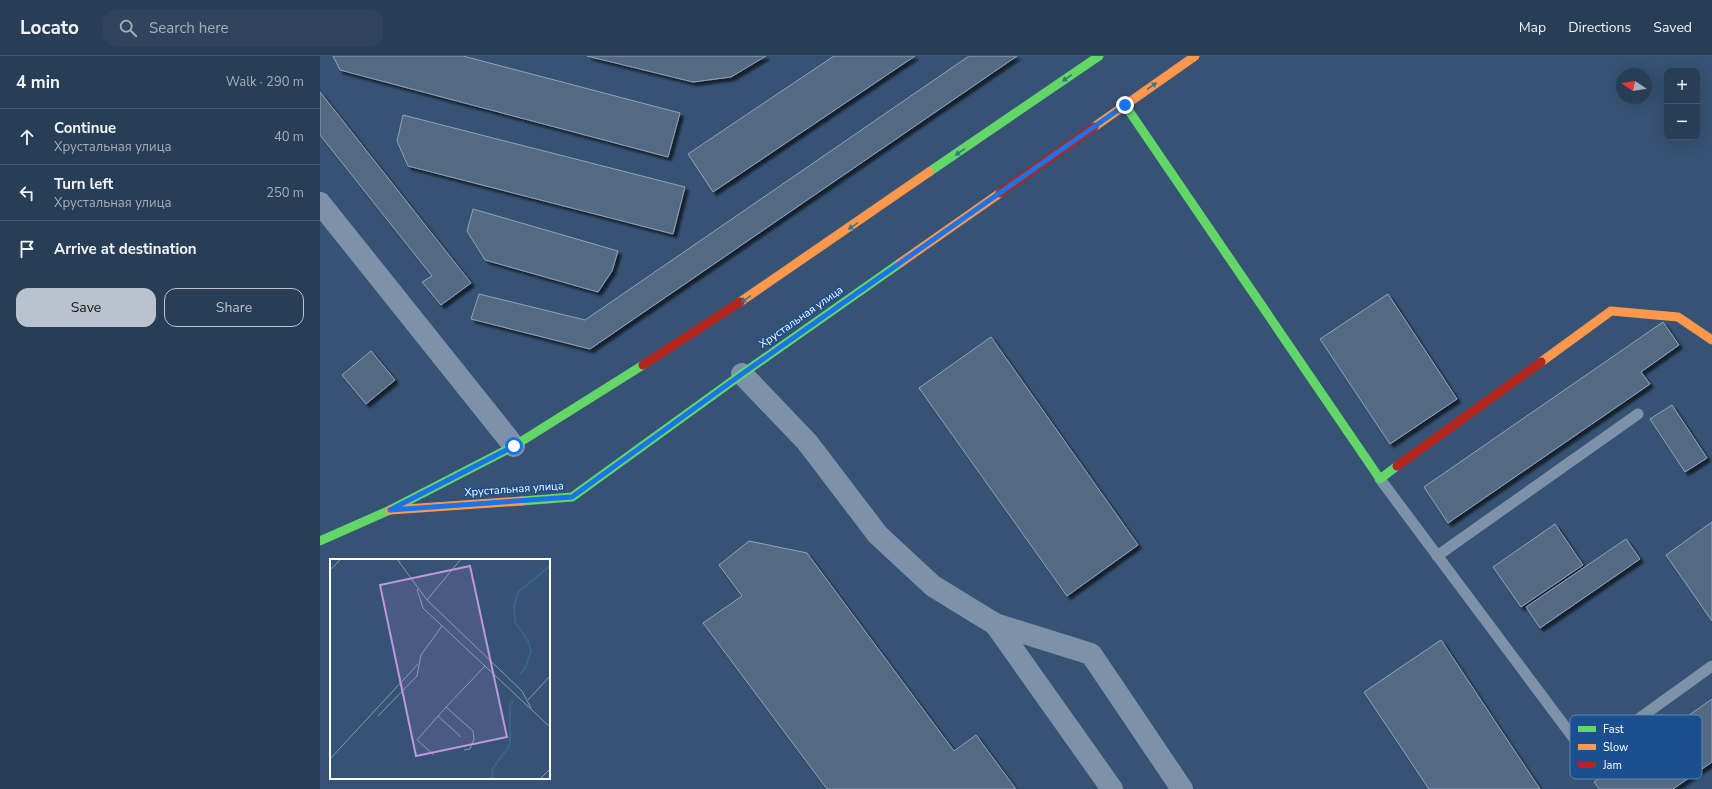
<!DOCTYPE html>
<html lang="en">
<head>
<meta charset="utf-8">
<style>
  :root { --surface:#283e57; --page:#30455d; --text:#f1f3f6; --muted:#a5aeba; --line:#44576d; --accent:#b9c2ce }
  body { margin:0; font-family:"Nunito Sans",sans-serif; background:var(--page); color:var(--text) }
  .controls { position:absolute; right:12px; top:12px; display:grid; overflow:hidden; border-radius:8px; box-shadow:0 4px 16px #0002 }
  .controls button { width:36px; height:36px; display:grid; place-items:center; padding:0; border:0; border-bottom:1px solid var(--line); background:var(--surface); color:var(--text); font:20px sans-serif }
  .compass { position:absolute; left:1296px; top:12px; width:36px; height:36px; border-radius:50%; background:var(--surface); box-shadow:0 4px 16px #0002; rotate:282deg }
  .stop { position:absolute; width:12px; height:12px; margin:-9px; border:3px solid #1a73e8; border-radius:50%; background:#fff }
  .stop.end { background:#1a73e8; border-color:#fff; box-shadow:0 1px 4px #0008 }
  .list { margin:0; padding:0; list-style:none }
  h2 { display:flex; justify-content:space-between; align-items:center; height:52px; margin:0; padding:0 16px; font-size:17px }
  h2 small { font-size:13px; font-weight:400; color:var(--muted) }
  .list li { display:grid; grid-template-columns:26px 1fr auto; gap:12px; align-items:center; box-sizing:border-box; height:56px; padding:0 16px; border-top:1px solid var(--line) }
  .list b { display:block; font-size:15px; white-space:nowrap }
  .list p { margin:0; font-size:13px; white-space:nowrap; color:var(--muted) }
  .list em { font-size:13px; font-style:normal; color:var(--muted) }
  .actions { display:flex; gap:8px; padding:12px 16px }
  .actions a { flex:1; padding:9px 0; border:1px solid var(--accent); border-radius:12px; text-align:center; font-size:14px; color:var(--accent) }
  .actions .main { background:var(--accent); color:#111 }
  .icon { flex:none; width:22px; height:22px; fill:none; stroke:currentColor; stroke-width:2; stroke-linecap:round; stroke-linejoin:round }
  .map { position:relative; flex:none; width:1392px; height:733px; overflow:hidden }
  header { display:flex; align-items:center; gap:24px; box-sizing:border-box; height:56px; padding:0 20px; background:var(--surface); border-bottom:1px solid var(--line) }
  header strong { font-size:19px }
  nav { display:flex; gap:22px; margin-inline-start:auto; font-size:14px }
  .search { width:280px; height:36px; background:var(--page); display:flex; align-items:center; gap:10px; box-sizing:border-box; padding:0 14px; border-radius:12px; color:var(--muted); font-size:15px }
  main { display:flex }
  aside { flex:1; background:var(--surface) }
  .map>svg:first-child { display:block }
</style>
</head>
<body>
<header>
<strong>Locato</strong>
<div class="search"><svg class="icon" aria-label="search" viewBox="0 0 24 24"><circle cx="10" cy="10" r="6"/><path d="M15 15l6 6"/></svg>Search here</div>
<nav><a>Map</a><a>Directions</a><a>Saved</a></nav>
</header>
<main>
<aside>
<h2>4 min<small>Walk · 290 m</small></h2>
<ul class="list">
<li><svg class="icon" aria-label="ahead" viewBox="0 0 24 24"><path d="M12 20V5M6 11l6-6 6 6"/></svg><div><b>Continue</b><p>Хрустальная улица</p></div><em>40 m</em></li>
<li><svg class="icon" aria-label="left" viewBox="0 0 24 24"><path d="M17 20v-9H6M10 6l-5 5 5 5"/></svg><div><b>Turn left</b><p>Хрустальная улица</p></div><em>250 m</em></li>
<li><svg class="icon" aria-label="arrive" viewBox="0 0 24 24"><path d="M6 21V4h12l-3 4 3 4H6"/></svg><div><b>Arrive at destination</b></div></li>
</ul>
<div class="actions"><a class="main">Save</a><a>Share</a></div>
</aside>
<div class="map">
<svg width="1392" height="733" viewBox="0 0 1392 733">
  <defs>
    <filter id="shadow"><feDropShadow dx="3.5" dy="3.5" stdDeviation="1" flood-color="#0009"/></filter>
  </defs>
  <rect width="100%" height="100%" fill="#365274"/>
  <g fill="#526984" stroke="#92a2b6" filter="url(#shadow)">
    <path d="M 13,0 L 143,0 L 360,57 L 348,101 L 20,14 Z"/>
    <path d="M 267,0 L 446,0 L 411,21 L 373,26 Z"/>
    <path d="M 514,0 L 595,0 L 393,136 L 368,98 Z"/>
    <path d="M 649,0 L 697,0 L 270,293 L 151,263 L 159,238 L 265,264 Z"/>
    <path d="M 0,36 L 151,227 L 121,249 L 102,226 L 112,220 L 0,79 Z"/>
    <path d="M 83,59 L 365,131 L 353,178 L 88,110 L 77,85 Z"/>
    <path d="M 153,153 L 298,195 L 292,215 L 278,236 L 165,204 L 147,175 Z"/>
    <path d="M 1068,238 L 1137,343 L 1070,388 L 1000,283 Z"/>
    <path d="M 1343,266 L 1359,289 L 1321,316 L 1330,328 L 1128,467 L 1104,431 Z"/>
    <path d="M 671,281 L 818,489 L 747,540 L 599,332 Z"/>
    <path d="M 51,295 L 75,324 L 46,348 L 22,319 Z"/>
    <path d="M 1352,349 L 1387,402 L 1365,416 L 1330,363 Z"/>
    <path d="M 1392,466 L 1392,565 L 1346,499 Z"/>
    <path d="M 1235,468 L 1263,509 L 1201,551 L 1173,511 Z"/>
    <path d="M 1306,483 L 1320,503 L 1220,572 L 1206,551 Z"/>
    <path d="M 429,485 L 487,497 L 634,695 L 656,679 L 696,733 L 507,733 L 383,567 L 422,540 L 399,509 Z"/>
    <path d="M 1121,584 L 1220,733 L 1109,733 L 1044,636 Z"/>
    <path d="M 1392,643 L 1392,706 L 1353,733 L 1279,733 L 1274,726 Z"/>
  </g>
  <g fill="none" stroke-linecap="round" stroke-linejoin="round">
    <g stroke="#7d92a8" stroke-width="11">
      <path d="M 1060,423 L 1267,700 L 1392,610"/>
      <path d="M 1117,500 L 1318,358"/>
    </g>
    <g stroke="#7d92a8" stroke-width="22">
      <path d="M 0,147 L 194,390"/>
      <path d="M 422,318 L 487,386 L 558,479 L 613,530 L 675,568 L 771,598 L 862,733"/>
      <path d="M 675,568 L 792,733"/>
    </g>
    <g stroke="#63d668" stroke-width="9">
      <path d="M 805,49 L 1060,423 L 1077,410"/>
      <path d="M 609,116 L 779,0"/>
      <path d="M 202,445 L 252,441 L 422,318 L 580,207"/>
      <path d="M 0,485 L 70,454 L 194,390 L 323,309"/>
    </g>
    <g stroke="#ff974d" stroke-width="9">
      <path d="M 774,71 L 875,0"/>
      <path d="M 580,207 L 680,137"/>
      <path d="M 420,246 L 609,116"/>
      <path d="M 1221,306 L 1291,255 L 1358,261 L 1392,284"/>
      <path d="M 70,454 L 202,445"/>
    </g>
    <g stroke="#b3261e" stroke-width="9">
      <path d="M 680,137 L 774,71"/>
      <path d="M 323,309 L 420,246"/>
      <path d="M 1077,410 L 1221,306"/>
    </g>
  </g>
  <defs><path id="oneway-solid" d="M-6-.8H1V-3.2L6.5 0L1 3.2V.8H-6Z"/></defs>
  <g fill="#317883">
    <use href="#oneway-solid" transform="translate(747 22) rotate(145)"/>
    <use href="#oneway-solid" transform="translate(832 30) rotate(-35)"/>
    <use href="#oneway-solid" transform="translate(640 96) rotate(146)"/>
    <use href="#oneway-solid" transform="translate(533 170) rotate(146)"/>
    <use href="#oneway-solid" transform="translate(426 243) rotate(146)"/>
  </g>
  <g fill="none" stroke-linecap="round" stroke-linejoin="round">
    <path stroke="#1a73e8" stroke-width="5" d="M 194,390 L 70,454 L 252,441 L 422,318 L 805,49"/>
  </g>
  <g text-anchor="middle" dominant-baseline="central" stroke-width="3" stroke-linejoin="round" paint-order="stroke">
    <g font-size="11" fill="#fff" stroke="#1b4f8f">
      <text transform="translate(481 261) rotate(-35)">Хрустальная улица</text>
      <text transform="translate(194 433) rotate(-4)">Хрустальная улица</text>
    </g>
  </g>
  <g transform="translate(10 503)">
    <rect width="220" height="220" fill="#365274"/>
    <path fill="none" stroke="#3b618d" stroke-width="2" d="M 190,115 L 195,109 L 201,92 L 198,82 L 185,63 L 184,48 L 188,33 L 220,7M 162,220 L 163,209 L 180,186 L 180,147 L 184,141"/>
    <path fill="none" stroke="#8697ac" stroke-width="1" d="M 67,0 L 97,41 L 192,132 L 201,149M 1,10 L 11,0M 87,30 L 93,49 L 220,168M 97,41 L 131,0M 198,141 L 220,117M 48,157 L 87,117 L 91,96 L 112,67M 108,157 L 131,178M 134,191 L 140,190 L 144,180 L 143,172 L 116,148 L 155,107M 104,196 L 87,181 L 116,148M 0,200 L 88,105M 210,220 L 220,210"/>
    <path fill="#bd96df" fill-opacity="0.15" stroke="#bd96df" stroke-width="2" d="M 140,7 L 177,178 L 86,197 L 50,26 Z"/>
    <rect width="220" height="220" fill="none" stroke="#fff" stroke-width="2"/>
  </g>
  <rect x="1250" y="659" width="132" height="64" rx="6" fill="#1b4f8f" stroke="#5f84b1" stroke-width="1"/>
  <rect x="1258" y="670" width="18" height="6" fill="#63d668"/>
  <rect x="1258" y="688" width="18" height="6" fill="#ff974d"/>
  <rect x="1258" y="706" width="18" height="6" fill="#b3261e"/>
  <g font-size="11" fill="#fff">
    <text x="1283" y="677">Fast</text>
    <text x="1283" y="695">Slow</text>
    <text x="1283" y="713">Jam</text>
  </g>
</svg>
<div class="controls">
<button>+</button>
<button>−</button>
</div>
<svg class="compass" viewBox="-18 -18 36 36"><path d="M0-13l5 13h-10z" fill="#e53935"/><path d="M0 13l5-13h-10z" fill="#a5aeba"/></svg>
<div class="stop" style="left:194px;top:390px"></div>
<div class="stop end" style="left:805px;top:49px"></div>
</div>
</main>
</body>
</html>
